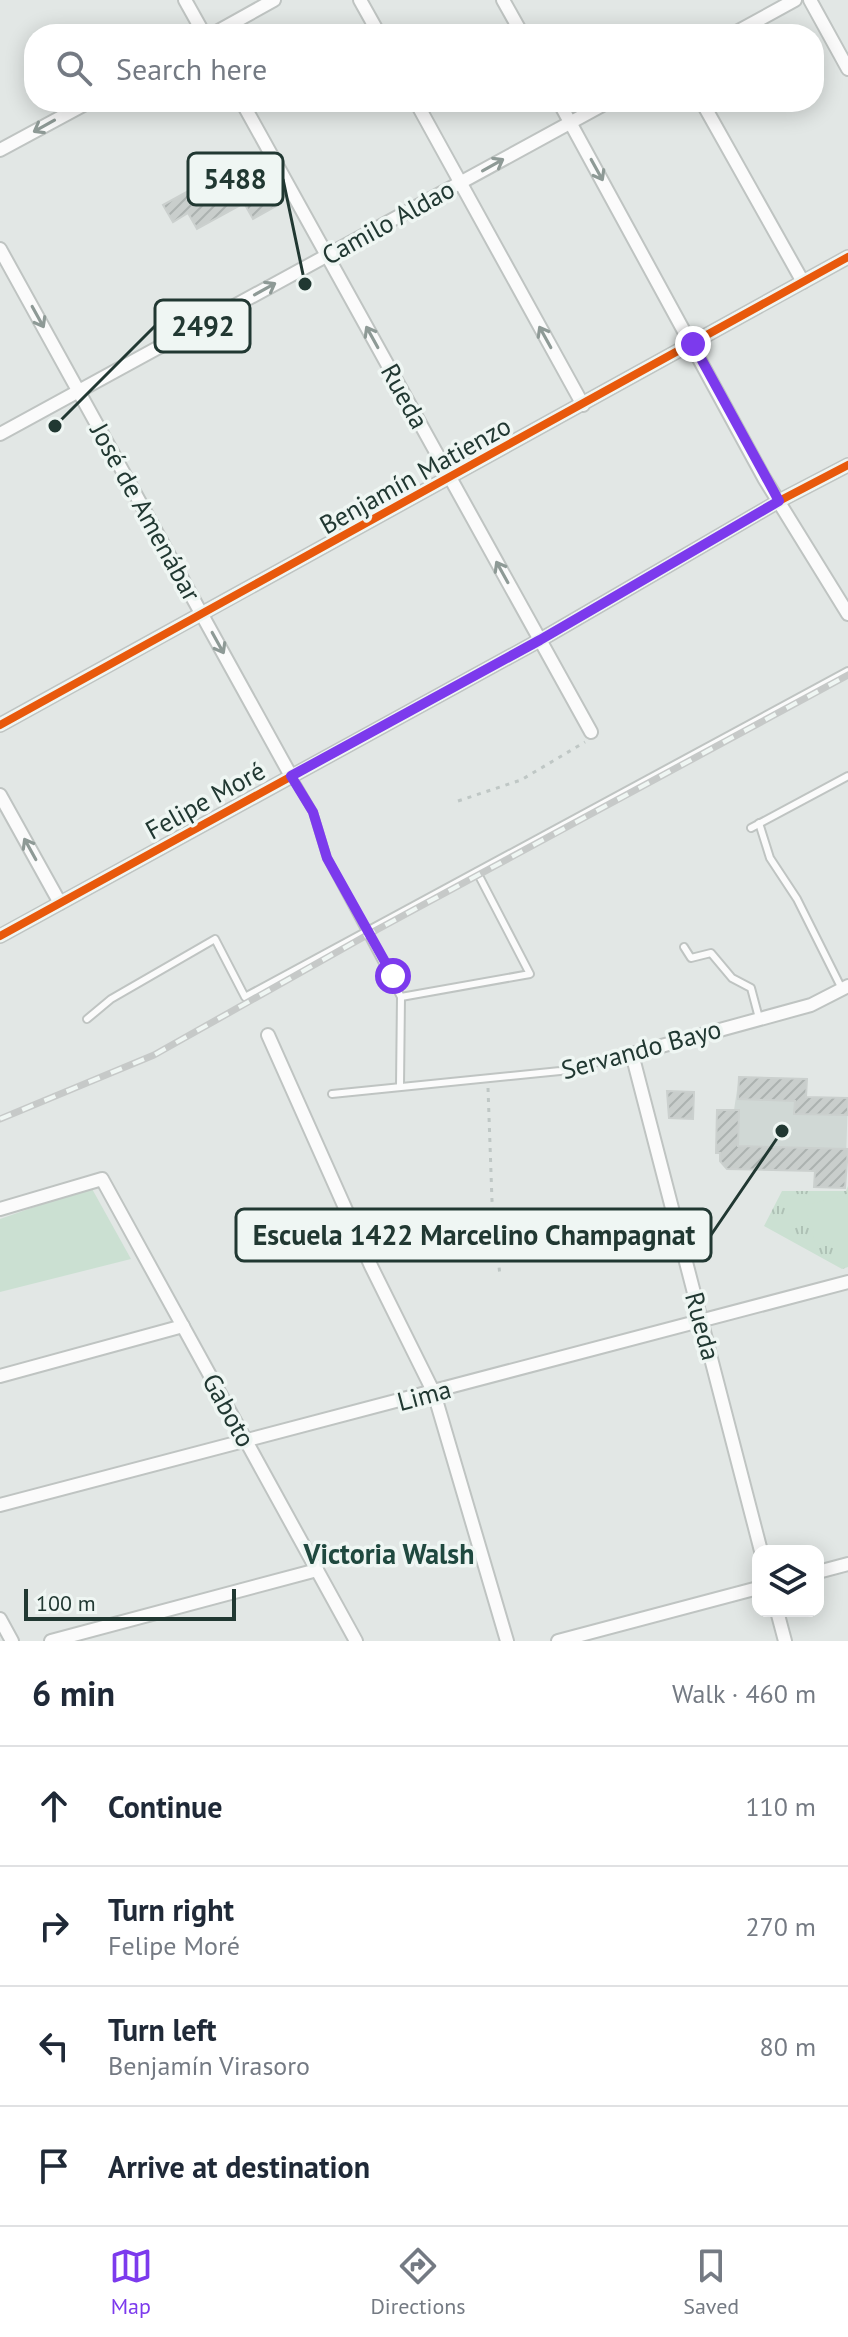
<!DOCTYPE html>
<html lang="en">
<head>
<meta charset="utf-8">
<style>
  :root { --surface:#fff; --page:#f2f2f3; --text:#1f2937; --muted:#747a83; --line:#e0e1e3; --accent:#7c3aed }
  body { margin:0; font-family:"PT Sans",sans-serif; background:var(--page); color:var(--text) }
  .controls { position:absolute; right:24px; bottom:24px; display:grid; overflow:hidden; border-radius:16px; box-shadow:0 4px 20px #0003 }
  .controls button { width:72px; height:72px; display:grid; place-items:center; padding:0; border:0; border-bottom:2px solid var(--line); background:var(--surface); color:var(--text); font:40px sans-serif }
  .scale { position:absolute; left:24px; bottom:20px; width:212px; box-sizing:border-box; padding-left:8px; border:4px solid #213832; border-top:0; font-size:22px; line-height:28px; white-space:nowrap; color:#213832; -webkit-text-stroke:6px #eff6f3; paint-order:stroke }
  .stop { position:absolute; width:24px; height:24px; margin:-18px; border:6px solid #7c3aed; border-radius:50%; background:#fff }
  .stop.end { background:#7c3aed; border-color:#fff; box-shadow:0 2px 8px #0008 }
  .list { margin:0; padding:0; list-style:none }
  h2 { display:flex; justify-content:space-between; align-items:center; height:104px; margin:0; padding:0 32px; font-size:34px }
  h2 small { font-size:26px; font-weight:400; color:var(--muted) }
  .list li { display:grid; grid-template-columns:52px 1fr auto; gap:24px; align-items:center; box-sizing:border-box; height:120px; padding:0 32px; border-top:2px solid var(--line) }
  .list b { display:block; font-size:30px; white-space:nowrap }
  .list p { margin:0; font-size:26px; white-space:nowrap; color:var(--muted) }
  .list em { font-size:26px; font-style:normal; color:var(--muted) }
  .icon { flex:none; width:44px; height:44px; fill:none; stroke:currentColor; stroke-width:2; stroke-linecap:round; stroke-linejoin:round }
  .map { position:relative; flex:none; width:848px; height:1641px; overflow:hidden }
  .search { position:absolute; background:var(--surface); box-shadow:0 4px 20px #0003; left:24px; right:24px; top:24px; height:88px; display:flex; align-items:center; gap:20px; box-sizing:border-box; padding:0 28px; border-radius:32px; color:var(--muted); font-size:30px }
  .sheet { height:584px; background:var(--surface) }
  nav { display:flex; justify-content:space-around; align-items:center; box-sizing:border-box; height:112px; border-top:2px solid var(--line); background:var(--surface); font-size:22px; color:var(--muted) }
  nav a { display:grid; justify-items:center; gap:4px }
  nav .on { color:var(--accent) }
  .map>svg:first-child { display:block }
</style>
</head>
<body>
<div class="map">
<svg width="848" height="1641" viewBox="0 0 848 1641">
  <defs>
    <pattern id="grass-tufts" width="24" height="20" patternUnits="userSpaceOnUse" patternTransform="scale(2)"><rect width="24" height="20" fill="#cbe0d2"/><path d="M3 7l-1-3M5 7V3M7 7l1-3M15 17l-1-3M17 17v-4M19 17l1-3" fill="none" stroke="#aec1b5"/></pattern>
    <pattern id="building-hatch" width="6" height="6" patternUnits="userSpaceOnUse" patternTransform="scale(2)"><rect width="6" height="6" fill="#c9cecc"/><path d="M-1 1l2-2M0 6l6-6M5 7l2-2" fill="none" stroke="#acb2b0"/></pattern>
  </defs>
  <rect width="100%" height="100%" fill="#e2e7e5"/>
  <path fill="#d0d8d5" d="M 739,1077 L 807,1079 L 807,1097 L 848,1098 L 845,1188 L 814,1187 L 814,1171 L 727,1169 L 720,1153 L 716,1153 L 717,1110 L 734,1110 Z"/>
  <path fill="url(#grass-tufts)" d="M 848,1186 L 848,1267 L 842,1269 L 764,1226 L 782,1191 L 846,1191 Z"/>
  <g fill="#cbe0d2">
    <path d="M 91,1187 L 131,1259 L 0,1292 L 0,1219 Z"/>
    <path d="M 848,1195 L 848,1238 L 816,1246 L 805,1205 Z"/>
  </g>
  <g fill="url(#building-hatch)" stroke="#cbd0ce" stroke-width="2">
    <path d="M 250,157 L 276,206 L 253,219 L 244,203 L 197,229 L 188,213 L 173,222 L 163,205 Z"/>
    <path d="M 739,1077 L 807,1079 L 806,1097 L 848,1098 L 848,1115 L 794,1114 L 795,1101 L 738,1099 Z"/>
    <path d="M 667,1091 L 694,1092 L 693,1119 L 669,1118 Z"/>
    <path d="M 717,1110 L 739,1110 L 738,1146 L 848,1149 L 845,1188 L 814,1187 L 815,1171 L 727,1169 L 720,1161 L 720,1153 L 716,1153 Z"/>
  </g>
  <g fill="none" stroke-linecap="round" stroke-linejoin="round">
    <defs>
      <g id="lane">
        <path d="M 292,776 L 313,812 L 327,858 L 401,997 L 400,1086"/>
        <path d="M 759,823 L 770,858 L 797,899 L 842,989"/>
        <path d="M 751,828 L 848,776"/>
        <path d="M 684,947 L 691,958 L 711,953 L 732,978 L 751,988 L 759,1018"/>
        <path d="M 401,997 L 530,974 L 477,872"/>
        <path d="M 87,1019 L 111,999 L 215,939 L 245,997 L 848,671"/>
        <path d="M 332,1094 L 560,1071 L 632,1054"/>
      </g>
      <g id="street">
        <path d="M 185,0 L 204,34"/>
        <path d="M 360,0 L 379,34"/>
        <path d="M 503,0 L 522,34"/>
        <path d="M 810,0 L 848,69"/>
        <path d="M 213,34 L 274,0"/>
        <path d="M 733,34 L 795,0"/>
        <path d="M 242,102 L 591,732"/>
        <path d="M 416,102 L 583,405"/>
        <path d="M 559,102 L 764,478 L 848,614"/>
        <path d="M 702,102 L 803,282"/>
        <path d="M 0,150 L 89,102"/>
        <path d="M 0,249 L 291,776"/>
        <path d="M 0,434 L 608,102"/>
        <path d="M 0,725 L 848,257"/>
        <path d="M 0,795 L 60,903"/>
        <path d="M 0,936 L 540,640 L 779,501 L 848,465"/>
        <path d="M 268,1035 L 371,1266 L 434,1393 L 507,1641"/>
        <path d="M 0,1209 L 102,1179 L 356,1641"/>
        <path d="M 0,1376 L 183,1326"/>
        <path d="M 0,1505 L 848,1282"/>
        <path d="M 761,1551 L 632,1054 L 811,1005 L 848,986"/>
        <path d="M 818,1572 L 848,1564"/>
        <path d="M 777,1611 L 785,1641"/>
        <path d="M 0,1619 L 12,1641"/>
        <path d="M 51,1641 L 317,1570"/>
        <path d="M 558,1641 L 758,1588"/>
      </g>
    </defs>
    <use href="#lane" stroke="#bfc4c2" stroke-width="10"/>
    <use href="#street" stroke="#bfc4c2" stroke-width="16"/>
    <g stroke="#bfc7c5" stroke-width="3" stroke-dasharray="4 6" stroke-linecap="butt">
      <path d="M 458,801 L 521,780 L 585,742"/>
      <path d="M 488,1088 L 492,1201 L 500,1276"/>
    </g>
    <use href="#lane" stroke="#fbfbfb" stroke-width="6"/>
    <use href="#street" stroke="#fbfbfb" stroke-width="12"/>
    <defs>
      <path id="rail" d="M 0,1119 L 154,1055 L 369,934 L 848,675"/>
    </defs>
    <use href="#rail" stroke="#c6c9c8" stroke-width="7"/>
    <use href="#rail" stroke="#eff6f3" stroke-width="4" stroke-dasharray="12" stroke-linecap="butt"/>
    <defs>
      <g id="cycleway">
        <path d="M 0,725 L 848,257"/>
        <path d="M 0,936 L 540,640 L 779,501 L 848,465"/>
      </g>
    </defs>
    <use href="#cycleway" stroke="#eff6f3" stroke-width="13"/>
    <use href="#cycleway" stroke="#e8590c" stroke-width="8"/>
  </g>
  <defs><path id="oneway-shaft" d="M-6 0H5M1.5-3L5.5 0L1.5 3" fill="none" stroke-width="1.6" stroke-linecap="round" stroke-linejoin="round" transform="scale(2)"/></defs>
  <g stroke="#8e9a96">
    <use href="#oneway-shaft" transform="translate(44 126) rotate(151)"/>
    <use href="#oneway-shaft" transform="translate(493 165) rotate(-29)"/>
    <use href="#oneway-shaft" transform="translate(597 170) rotate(61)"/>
    <use href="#oneway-shaft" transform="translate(265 289) rotate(-29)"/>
    <use href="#oneway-shaft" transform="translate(38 317) rotate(61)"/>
    <use href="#oneway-shaft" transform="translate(372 337) rotate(-119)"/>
    <use href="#oneway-shaft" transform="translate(545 337) rotate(-119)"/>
    <use href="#oneway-shaft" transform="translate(502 572) rotate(-119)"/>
    <use href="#oneway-shaft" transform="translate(218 643) rotate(61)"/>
    <use href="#oneway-shaft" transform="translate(30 849) rotate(-119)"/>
  </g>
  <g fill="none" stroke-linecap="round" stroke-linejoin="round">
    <path stroke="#7c3aed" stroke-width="10" d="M 393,976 L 327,858 L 313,812 L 291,776 L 540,640 L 779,501 L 693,344"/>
  </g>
  <g text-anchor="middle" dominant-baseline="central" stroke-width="7" stroke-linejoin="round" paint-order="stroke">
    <g font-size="26" fill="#213832" stroke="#eff6f3">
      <text transform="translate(388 222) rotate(-29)">Camilo Aldao</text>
      <text transform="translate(405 396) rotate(61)">Rueda</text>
      <text transform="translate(415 475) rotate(-29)">Benjamín Matienzo</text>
      <text transform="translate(146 512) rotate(61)">José de Amenábar</text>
      <text transform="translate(205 800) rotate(-29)">Felipe Moré</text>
      <text transform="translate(641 1049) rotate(-15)">Servando Bayo</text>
      <text transform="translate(703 1326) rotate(75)">Rueda</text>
      <text transform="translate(424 1395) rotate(-15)">Lima</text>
      <text transform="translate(229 1410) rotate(61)">Gaboto</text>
    </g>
    <g font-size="28" font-weight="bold" fill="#1f493f" stroke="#eff6f3">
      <text x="389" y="1553">Victoria Walsh</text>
    </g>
  </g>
  <path fill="none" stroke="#213832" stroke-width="3" d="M305 284L283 179M55 426L155 326M782 1131L711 1235"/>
  <g fill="#213832" stroke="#eff6f3" stroke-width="3">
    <circle cx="305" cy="284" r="8"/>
    <circle cx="55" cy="426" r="8"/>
    <circle cx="782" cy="1131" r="8"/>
  </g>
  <g fill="#eff6f3" stroke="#213832" stroke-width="3">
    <rect x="188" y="153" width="95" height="52" rx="8"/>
    <rect x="155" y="300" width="95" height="52" rx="8"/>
    <rect x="236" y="1209" width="475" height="52" rx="8"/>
  </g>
  <g font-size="28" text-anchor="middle" font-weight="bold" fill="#213832">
    <text x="235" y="189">5488</text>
    <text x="203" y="336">2492</text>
    <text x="474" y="1245">Escuela 1422 Marcelino Champagnat</text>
  </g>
</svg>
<div class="controls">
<button><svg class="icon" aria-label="layers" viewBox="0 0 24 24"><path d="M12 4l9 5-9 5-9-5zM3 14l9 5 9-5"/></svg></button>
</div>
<div class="scale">100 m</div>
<div class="stop" style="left:393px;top:976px"></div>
<div class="stop end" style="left:693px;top:344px"></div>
<div class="search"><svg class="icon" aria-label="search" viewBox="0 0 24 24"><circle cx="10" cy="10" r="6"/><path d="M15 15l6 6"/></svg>Search here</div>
</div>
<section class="sheet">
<h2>6 min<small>Walk · 460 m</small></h2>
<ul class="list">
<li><svg class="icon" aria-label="ahead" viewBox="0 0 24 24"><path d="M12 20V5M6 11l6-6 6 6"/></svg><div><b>Continue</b></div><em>110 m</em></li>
<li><svg class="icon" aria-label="right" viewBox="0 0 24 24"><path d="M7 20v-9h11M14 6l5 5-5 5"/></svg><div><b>Turn right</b><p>Felipe Moré</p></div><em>270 m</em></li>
<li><svg class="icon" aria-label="left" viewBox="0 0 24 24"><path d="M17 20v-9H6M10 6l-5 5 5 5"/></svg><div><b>Turn left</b><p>Benjamín Virasoro</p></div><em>80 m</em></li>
<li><svg class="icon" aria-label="arrive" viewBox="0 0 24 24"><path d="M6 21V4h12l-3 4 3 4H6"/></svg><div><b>Arrive at destination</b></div></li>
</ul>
</section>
<nav>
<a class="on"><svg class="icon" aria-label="map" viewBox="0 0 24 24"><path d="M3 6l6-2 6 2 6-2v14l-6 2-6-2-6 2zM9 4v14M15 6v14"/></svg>Map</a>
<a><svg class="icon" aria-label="directions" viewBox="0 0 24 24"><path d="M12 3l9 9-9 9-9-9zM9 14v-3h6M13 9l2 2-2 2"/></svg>Directions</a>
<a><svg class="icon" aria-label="saved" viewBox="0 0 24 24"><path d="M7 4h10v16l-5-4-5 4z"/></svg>Saved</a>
</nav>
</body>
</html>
